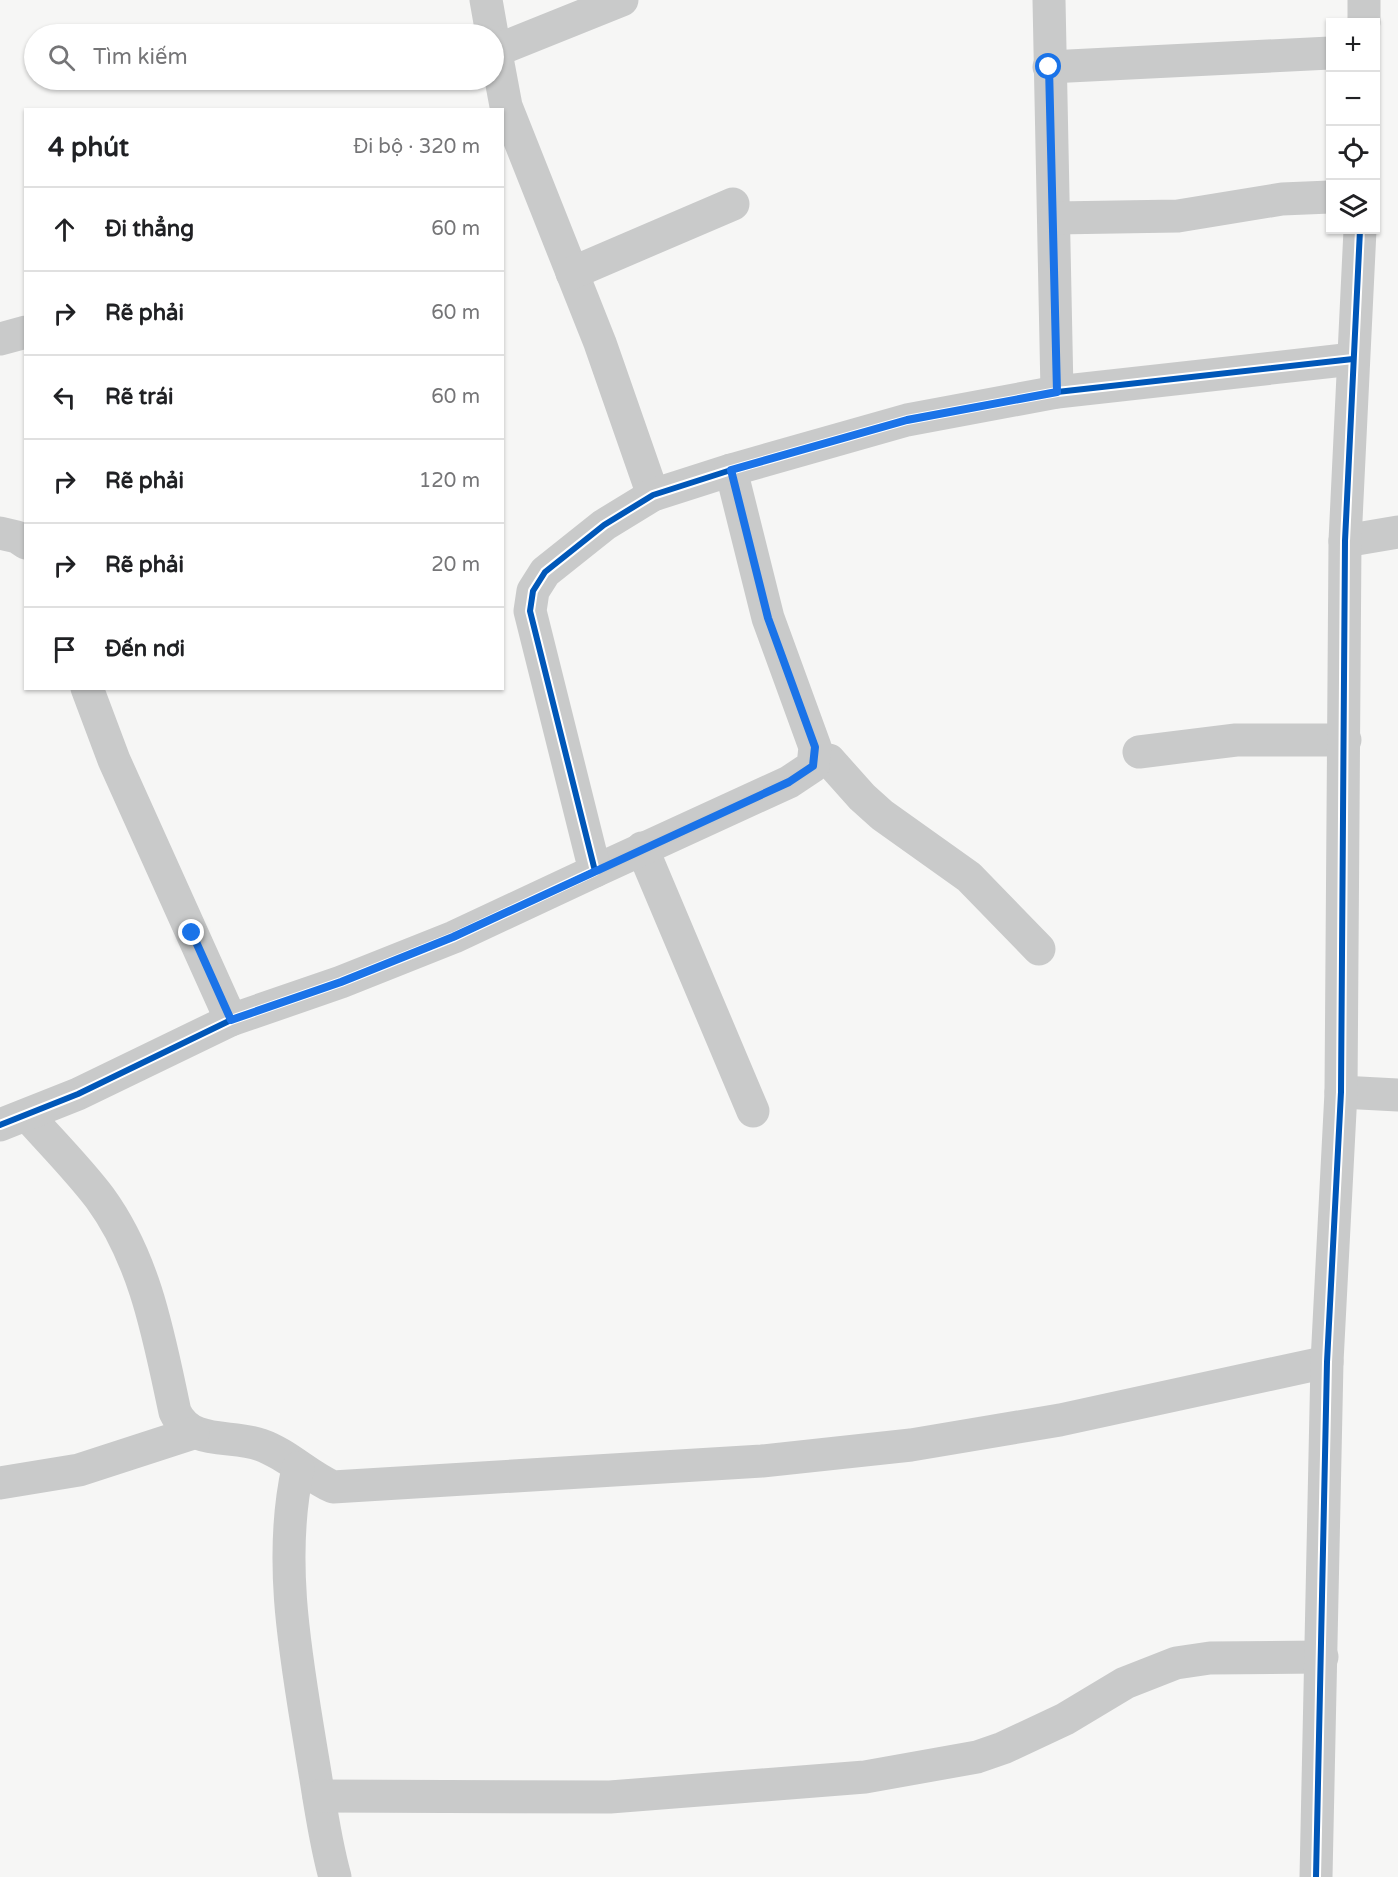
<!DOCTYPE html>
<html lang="vi">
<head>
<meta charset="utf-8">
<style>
  :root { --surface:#fff; --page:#f6f6f6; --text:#202124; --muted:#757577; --line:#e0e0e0 }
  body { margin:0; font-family:"Varela Round",sans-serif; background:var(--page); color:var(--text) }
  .controls { position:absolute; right:18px; top:18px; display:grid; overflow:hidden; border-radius:0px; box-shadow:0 2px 4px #0004 }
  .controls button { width:54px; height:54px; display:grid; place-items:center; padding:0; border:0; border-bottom:2px solid var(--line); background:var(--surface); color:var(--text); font:30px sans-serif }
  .stop { position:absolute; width:18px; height:18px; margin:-14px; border:4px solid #1a73e8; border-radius:50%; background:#fff }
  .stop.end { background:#1a73e8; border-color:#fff; box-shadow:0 2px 6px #0008 }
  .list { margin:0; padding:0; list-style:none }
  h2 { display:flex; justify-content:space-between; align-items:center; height:78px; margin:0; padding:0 24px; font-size:26px }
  h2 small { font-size:20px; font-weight:400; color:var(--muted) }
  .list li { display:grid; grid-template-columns:39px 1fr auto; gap:18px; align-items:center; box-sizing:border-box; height:84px; padding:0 24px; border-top:2px solid var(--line) }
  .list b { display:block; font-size:22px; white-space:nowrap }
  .list em { font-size:20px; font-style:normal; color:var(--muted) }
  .icon { flex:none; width:33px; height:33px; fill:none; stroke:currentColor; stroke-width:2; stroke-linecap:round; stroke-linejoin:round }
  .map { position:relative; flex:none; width:1398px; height:1877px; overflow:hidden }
  .search { position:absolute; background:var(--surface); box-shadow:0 2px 4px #0004; left:24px; top:24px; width:480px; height:66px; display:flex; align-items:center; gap:15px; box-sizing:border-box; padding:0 21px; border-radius:33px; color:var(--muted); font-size:22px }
  .panel { position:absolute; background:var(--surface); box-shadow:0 2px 4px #0004; left:24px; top:108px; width:480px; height:582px; border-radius:0px }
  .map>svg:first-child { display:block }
</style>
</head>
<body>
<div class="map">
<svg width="1398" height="1877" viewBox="0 0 1398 1877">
  <rect width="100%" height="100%" fill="#f6f6f5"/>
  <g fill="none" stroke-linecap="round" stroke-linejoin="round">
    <g stroke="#c9caca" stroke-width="33">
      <path d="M 486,0 L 492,34"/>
      <path d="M 1049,0 L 1057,392"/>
      <path d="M 1364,22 L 1364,0"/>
      <path d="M 494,42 L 506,106 L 600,343 L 653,495"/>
      <path d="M 495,51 L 622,0"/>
      <path d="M 1049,67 L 1330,53"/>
      <path d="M 1055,218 L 1178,216 L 1282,199 L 1330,197"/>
      <path d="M 572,273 L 733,204"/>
      <path d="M 0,339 L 26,332"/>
      <path d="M 0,533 L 17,537 L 26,543"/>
      <path d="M 1345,541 L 1398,532"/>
      <path d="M 87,688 L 114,760 L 231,1020"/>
      <path d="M 1139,752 L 1236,740 L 1345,740"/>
      <path d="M 816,758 L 829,760 L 862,797 L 882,815 L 969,877 L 1039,949"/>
      <path d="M 642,848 L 753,1111"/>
      <path d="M 595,871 L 789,782 L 813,766 L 815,747 L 768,618 L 731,470"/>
      <path d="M 1341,1092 L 1398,1095"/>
      <path d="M 28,1116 C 52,1143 78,1169 100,1198 C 146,1261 159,1338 175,1412 C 191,1446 231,1434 261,1445 C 287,1454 308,1476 333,1487 L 762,1461 L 911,1445 L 1060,1420 L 1327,1362"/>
      <path d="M 0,1125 L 78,1094 L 231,1020 L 341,982 L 454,937 L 595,871 L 530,611 L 533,591 L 545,572 L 604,525 L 653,495 L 731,470 L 907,420 L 1057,392 L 1353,359"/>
      <path d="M 298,1468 C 277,1562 297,1662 312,1755 C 319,1795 324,1838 335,1877"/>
      <path d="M 0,1483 L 79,1470 L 193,1433"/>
      <path d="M 319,1796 L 610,1797 L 865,1777 L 977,1757 L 1003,1748 L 1065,1719 L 1125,1683 L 1176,1663 L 1210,1658 L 1322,1657"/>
      <path d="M 1316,1877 L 1327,1362 L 1341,1092 L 1345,541 L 1360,230"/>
    </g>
    <defs>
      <g id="cycleway">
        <path d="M 0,1125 L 78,1094 L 231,1020 L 341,982 L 454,937 L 595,871 L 530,611 L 533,591 L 545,572 L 604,525 L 653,495 L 731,470 L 907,420 L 1057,392 L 1353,359"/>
        <path d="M 1316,1877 L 1327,1362 L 1341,1092 L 1345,541 L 1360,230"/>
      </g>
    </defs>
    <use href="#cycleway" stroke="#fff" stroke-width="10"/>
    <use href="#cycleway" stroke="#0057b8" stroke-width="6"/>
  </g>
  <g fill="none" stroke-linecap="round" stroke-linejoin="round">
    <path stroke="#1a73e8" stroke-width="8" d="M 192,933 L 231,1020 L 341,982 L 453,937 L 789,782 L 813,766 L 815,747 L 768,618 L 731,470 L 907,420 L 1057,392 L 1049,67"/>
  </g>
</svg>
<div class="controls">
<button>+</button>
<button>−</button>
<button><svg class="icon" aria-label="locate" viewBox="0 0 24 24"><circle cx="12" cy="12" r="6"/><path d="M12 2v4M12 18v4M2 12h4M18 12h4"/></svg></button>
<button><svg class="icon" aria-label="layers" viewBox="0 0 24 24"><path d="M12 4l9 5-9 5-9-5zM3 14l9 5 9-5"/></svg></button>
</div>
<div class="stop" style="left:1049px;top:67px"></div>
<div class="stop end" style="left:192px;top:933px"></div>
<div class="search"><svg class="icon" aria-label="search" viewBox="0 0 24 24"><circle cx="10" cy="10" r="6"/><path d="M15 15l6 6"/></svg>Tìm kiếm</div>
<section class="panel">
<h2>4 phút<small>Đi bộ · 320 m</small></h2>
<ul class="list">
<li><svg class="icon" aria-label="ahead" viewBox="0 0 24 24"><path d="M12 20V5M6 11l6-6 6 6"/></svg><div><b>Đi thẳng</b></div><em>60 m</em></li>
<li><svg class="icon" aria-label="right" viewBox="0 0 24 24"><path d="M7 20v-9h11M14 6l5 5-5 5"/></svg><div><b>Rẽ phải</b></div><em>60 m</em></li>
<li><svg class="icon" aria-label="left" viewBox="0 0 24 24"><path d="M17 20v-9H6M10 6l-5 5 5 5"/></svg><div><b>Rẽ trái</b></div><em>60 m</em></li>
<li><svg class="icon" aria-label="right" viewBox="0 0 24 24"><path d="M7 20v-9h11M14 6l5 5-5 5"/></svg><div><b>Rẽ phải</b></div><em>120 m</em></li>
<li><svg class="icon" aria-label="right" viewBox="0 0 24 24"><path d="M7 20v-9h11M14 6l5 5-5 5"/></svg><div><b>Rẽ phải</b></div><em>20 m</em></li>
<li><svg class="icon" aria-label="arrive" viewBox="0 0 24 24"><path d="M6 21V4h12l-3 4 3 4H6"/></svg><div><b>Đến nơi</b></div></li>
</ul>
</section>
</div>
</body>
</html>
